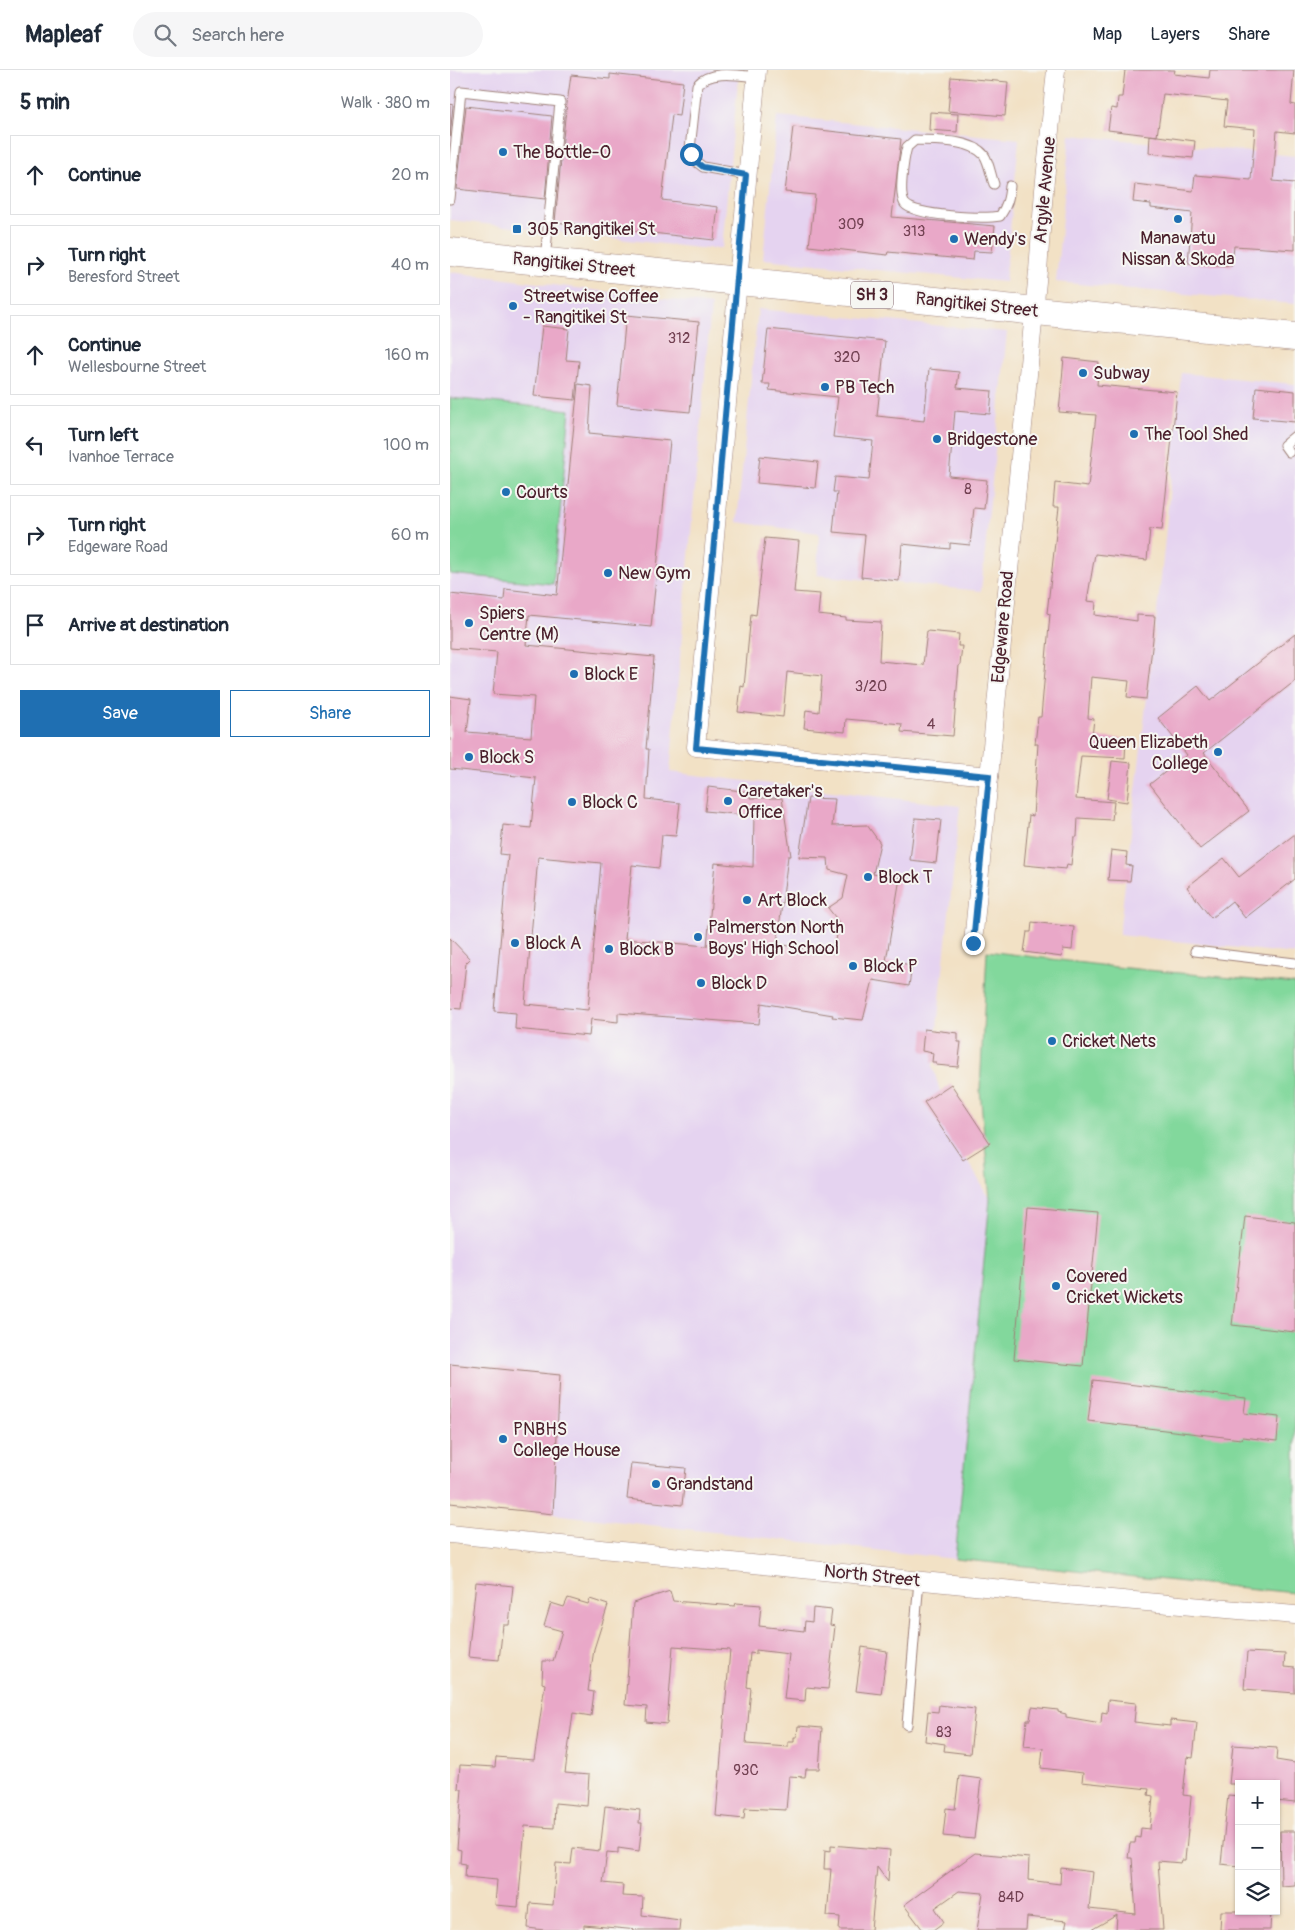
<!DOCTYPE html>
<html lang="en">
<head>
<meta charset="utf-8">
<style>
  :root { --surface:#fff; --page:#f6f6f7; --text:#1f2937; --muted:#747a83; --line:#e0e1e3; --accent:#1f6fb2 }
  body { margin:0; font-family:Pangolin,sans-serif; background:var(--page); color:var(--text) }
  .controls { position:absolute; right:15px; bottom:15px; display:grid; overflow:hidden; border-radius:0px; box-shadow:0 1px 4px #0004 }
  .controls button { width:45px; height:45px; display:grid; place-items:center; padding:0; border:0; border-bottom:1px solid var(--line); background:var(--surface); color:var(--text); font:25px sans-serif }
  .stop { position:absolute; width:15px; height:15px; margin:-11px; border:4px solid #1f6fb2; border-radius:50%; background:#fff }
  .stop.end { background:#1f6fb2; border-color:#fff; box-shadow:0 1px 5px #0008 }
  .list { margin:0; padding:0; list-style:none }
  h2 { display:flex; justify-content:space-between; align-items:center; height:65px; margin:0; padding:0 20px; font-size:21px }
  h2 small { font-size:16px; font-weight:400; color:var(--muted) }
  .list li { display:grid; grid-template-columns:32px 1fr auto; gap:15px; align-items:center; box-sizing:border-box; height:80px; margin:0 10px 10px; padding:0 10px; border:1px solid var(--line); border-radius:0px }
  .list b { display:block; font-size:19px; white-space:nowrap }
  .list p { margin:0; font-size:16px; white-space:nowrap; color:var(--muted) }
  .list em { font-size:16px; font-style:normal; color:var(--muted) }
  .actions { display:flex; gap:10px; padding:15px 20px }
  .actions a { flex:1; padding:11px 0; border:1px solid var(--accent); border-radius:0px; text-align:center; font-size:18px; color:var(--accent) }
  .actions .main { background:var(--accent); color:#fff }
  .icon { flex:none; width:28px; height:28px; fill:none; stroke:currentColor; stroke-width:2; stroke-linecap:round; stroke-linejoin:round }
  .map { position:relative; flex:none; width:845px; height:1860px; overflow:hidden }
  header { display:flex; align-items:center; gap:30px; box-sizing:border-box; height:70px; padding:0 25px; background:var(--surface); border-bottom:1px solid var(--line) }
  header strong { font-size:24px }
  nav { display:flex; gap:28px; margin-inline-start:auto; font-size:18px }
  .search { width:350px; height:45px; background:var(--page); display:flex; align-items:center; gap:12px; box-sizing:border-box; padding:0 18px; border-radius:28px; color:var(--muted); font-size:19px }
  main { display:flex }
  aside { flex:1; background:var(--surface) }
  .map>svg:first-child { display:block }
</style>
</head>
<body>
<header>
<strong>Mapleaf</strong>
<div class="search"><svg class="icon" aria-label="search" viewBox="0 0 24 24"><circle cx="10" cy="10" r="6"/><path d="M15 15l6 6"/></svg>Search here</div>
<nav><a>Map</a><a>Layers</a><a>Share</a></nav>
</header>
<main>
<aside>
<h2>5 min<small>Walk · 380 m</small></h2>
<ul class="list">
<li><svg class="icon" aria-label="ahead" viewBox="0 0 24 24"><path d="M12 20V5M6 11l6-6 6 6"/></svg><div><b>Continue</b></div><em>20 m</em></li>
<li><svg class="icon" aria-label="right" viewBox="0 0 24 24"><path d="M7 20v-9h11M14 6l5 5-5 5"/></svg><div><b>Turn right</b><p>Beresford Street</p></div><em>40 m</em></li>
<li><svg class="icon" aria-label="ahead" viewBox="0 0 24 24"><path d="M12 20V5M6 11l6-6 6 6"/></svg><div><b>Continue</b><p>Wellesbourne Street</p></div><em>160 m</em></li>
<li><svg class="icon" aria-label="left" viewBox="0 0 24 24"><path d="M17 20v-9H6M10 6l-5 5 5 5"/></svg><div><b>Turn left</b><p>Ivanhoe Terrace</p></div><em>100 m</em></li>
<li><svg class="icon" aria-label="right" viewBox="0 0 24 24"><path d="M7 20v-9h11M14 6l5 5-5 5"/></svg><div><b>Turn right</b><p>Edgeware Road</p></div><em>60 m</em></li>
<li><svg class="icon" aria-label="arrive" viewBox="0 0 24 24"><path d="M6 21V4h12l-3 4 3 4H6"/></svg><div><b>Arrive at destination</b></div></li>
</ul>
<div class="actions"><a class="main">Save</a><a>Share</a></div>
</aside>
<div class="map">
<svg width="845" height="1860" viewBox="0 0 845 1860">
  <rect width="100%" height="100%" fill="#f6f6f2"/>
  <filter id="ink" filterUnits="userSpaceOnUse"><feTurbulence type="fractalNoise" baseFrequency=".02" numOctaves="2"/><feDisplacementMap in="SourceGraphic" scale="10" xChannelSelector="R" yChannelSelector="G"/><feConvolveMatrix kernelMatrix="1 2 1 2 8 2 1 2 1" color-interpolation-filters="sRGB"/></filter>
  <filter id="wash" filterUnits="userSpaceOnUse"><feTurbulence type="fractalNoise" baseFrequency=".0096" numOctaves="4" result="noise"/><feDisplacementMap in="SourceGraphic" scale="20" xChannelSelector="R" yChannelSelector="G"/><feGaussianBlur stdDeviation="1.12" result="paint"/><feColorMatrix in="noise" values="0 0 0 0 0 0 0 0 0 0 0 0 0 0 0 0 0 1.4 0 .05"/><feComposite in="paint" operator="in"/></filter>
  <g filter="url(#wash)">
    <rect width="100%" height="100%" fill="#f2e1c5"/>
    <g fill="#e5d3f0">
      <path d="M 0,0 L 289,0 L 272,178 L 249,178 L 0,150 Z"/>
      <path d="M 327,46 L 569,69 L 555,212 L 313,189 Z"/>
      <path d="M 620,65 L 845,86 L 845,234 L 606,212 Z"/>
      <path d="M 0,202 L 261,235 L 220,702 L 510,736 L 483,997 L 503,1066 L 540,1129 L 505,1489 L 103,1444 L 110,1305 L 0,1294 Z"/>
      <path d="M 308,239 L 557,262 L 531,521 L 367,505 L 369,463 L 287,452 Z"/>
      <path d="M 731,303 L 845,314 L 845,884 L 669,865 L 712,499 Z"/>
    </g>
    <g fill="#82d89c" stroke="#667c64">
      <path d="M 0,328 L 120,340 L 103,514 L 0,504 Z"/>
      <path d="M 537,881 L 666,897 L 845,914 L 845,1523 L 505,1489 L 540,1129 L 530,1020 Z"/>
    </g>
    <g id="blocks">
      <g fill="#e9a8c8" fill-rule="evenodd">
        <path d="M 675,0 L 725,0 L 724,4 L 759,8 L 760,0 L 844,0 L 841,34 L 845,35 L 845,63 L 827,61 L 823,111 L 845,113 L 845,180 L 784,176 L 782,196 L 738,193 L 742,143 L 701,138 L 701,134 L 683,132 L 685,114 L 743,121 L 745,105 L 801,110 L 805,59 L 774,56 L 777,31 L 713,24 L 707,66 L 658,60 L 661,38 L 667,39 L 668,27 L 672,27 Z"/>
        <path d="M 160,4 L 233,12 L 229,46 L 222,45 L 212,130 L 268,137 L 264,170 L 105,152 L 115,48 L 121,5 L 160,9 Z"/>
        <path d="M 501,7 L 558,12 L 555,46 L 498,41 Z"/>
        <path d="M 0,34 L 3,35 L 0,67 Z"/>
        <path d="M 16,36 L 102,46 L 95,129 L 7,119 Z"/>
        <path d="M 480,42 L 508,44 L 507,62 L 479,60 Z"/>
        <path d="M 343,57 L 451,69 L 442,147 L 545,156 L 542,182 L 524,181 L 523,190 L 438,182 L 437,185 L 359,176 L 365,125 L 335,122 Z"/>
        <path d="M 700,65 L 745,71 L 743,88 L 699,83 Z"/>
        <path d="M 176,245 L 249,252 L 240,342 L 167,335 Z"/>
        <path d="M 92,256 L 119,259 L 116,290 L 129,291 L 125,330 L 84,326 Z"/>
        <path d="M 318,259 L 435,271 L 427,346 L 474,351 L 479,299 L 509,302 L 507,318 L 542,321 L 540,344 L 505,341 L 499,406 L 537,410 L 534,439 L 524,438 L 520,475 L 500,473 L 500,479 L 452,474 L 449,511 L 411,507 L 415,465 L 383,462 L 387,422 L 383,422 L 385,407 L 419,410 L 423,371 L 383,367 L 388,327 L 319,320 L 320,314 L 312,314 Z"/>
        <path d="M 614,288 L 649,292 L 647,315 L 727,322 L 712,460 L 700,459 L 697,490 L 645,484 L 637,531 L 646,532 L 645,545 L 687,551 L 687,545 L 705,546 L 703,569 L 696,629 L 677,627 L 679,611 L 641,607 L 638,648 L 644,649 L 642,667 L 676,669 L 675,688 L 631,686 L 626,729 L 664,732 L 662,750 L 628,748 L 627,767 L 624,767 L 621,795 L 617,794 L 616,799 L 574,795 L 579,745 L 583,746 L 588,674 L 585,674 L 588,647 L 591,647 L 600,544 L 597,543 L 609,437 L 603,437 L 605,413 L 638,417 L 646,345 L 609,342 Z"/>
        <path d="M 128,314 L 142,316 L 139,363 L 220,371 L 201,557 L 79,545 L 76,575 L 204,587 L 196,679 L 199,679 L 196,729 L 230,733 L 226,766 L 212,765 L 209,798 L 182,795 L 175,869 L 257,876 L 265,793 L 303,797 L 304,746 L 255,741 L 258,717 L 301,722 L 300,728 L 332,728 L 341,786 L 338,786 L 327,874 L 384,883 L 389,852 L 378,838 L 393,828 L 398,805 L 379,800 L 378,788 L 349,787 L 358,728 L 385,729 L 382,756 L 417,755 L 430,773 L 423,804 L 450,808 L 436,891 L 462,895 L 459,916 L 423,910 L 413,950 L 382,947 L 383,945 L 311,933 L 309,954 L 168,943 L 168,952 L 141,949 L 139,966 L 65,959 L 66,943 L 44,941 L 58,785 L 50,784 L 53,755 L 81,758 L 86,708 L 0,699 L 0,626 L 21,629 L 17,662 L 81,667 L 84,627 L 43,624 L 47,582 L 0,578 L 0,524 L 54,530 L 55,519 L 107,525 ZM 88,787 L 151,793 L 138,940 L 75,934 Z"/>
        <path d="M 806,317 L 845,321 L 845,352 L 803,348 Z"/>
        <path d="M 310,386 L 368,392 L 365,418 L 307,413 Z"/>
        <path d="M 315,468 L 349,471 L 344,522 L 370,524 L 368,545 L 396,548 L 396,550 L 431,552 L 429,591 L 473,595 L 477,561 L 509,564 L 508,576 L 512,576 L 510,595 L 509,595 L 503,666 L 451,662 L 452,654 L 396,649 L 395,662 L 354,658 L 356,640 L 369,642 L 372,606 L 337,602 L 333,647 L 288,642 L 291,616 L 294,617 L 301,544 L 306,545 Z"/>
        <path d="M 845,564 L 845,611 L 754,683 L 799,741 L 750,779 L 700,714 L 737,685 L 708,648 L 748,616 L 760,631 Z"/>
        <path d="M 662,691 L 681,693 L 677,732 L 657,729 Z"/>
        <path d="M 465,748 L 491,750 L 486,793 L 460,790 Z"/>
        <path d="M 845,764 L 845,809 L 795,848 L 782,831 L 761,848 L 737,817 L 774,788 L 789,807 Z"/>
        <path d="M 661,780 L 677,782 L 676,795 L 682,796 L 680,811 L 658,810 Z"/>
        <path d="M 582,852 L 624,857 L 622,880 L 613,879 L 612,887 L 574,882 L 577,862 L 581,862 Z"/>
        <path d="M 0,868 L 20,889 L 16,893 L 11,939 L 0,938 Z"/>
        <path d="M 474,959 L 508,963 L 508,972 L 511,972 L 508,997 L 486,995 L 486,992 L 482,992 L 483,983 L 472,981 Z"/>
        <path d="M 501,1014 L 540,1073 L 513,1090 L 474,1032 Z"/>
        <path d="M 578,1137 L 648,1143 L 633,1296 L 564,1289 Z"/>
        <path d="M 795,1146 L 845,1152 L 845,1262 L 782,1255 Z"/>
        <path d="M 0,1294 L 110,1305 L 103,1444 L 0,1433 Z"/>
        <path d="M 643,1310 L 796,1328 L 794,1343 L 829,1347 L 827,1371 L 792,1367 L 791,1369 L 638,1351 Z"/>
        <path d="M 181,1393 L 236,1398 L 232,1435 L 177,1429 Z"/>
        <path d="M 26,1512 L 63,1516 L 59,1555 L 53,1555 L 49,1590 L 18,1587 Z"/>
        <path d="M 220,1521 L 223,1531 L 285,1536 L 286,1533 L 311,1535 L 309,1556 L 354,1561 L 355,1551 L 362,1552 L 363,1538 L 382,1540 L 380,1555 L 385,1556 L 378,1619 L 356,1617 L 355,1631 L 334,1629 L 339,1584 L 306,1580 L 306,1584 L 300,1583 L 297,1617 L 301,1618 L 296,1674 L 338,1677 L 338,1672 L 344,1672 L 344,1667 L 347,1667 L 348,1656 L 372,1658 L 369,1699 L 356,1699 L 355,1707 L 339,1706 L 336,1740 L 295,1738 L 294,1749 L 266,1746 L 280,1580 L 223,1576 L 217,1654 L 196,1652 L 197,1637 L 175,1635 L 183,1533 Z"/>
        <path d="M 118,1528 L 138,1534 L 140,1529 L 158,1535 L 144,1579 L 138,1621 L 144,1622 L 141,1646 L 123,1643 L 115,1703 L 139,1705 L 137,1736 L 105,1733 L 104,1758 L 75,1756 L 68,1837 L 45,1835 L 47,1810 L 15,1807 L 16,1794 L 10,1793 L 11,1780 L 7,1779 L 12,1719 L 8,1719 L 10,1695 L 45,1697 L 46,1687 L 84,1690 L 95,1614 L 92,1613 L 93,1591 L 103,1591 L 112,1561 L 94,1556 L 101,1533 L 114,1537 Z"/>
        <path d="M 412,1577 L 437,1581 L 431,1624 L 406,1621 Z"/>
        <path d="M 797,1582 L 835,1584 L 834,1597 L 845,1598 L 845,1623 L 794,1619 Z"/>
        <path d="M 658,1630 L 686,1633 L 684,1652 L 720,1656 L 720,1650 L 747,1653 L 743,1688 L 737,1687 L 733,1725 L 741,1726 L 741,1728 L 735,1790 L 732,1790 L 731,1793 L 708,1791 L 713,1860 L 666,1860 L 667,1845 L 641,1860 L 615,1860 L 617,1851 L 577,1847 L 576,1860 L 527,1860 L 533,1823 L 509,1821 L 485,1838 L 494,1852 L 483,1860 L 473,1860 L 454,1835 L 525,1783 L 579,1788 L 578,1810 L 610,1814 L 611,1798 L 643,1802 L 639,1839 L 686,1844 L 682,1788 L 678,1788 L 680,1773 L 685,1773 L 686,1767 L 690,1768 L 691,1758 L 700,1759 L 703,1726 L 698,1725 L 699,1719 L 632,1712 L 633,1703 L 591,1698 L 593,1678 L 574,1676 L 577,1650 L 580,1650 L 582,1637 L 608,1640 L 608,1642 L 616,1644 L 616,1647 L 651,1653 L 652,1642 L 657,1643 Z"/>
        <path d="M 489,1635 L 525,1639 L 520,1684 L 494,1681 L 495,1674 L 475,1671 L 478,1641 L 488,1642 Z"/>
        <path d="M 783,1675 L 827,1678 L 826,1690 L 845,1693 L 845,1733 L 826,1731 L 826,1714 L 779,1714 Z"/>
        <path d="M 509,1706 L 531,1709 L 524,1769 L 493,1766 L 496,1738 L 505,1739 Z"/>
        <path d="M 778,1725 L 789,1726 L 789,1796 L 771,1794 Z"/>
        <path d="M 155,1736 L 190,1740 L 189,1753 L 192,1753 L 189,1781 L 168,1778 L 168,1783 L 157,1782 L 153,1813 L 173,1815 L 172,1826 L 193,1827 L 192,1845 L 230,1850 L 229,1860 L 188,1860 L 134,1855 L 134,1860 L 94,1860 L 78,1858 L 80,1833 L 103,1835 L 106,1793 L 121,1794 L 123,1778 L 150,1781 Z"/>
        <path d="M 830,1761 L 845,1761 L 845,1815 L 831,1816 Z"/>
        <path d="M 381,1775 L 440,1780 L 438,1812 L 427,1797 L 421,1860 L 389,1860 L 390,1847 L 377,1846 L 381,1799 L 374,1799 L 375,1780 L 381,1781 Z"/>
        <path d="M 771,1841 L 821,1841 L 820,1860 L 770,1860 Z"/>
      </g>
    </g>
  </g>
  <g filter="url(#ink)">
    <use href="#blocks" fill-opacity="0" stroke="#9e8078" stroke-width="1"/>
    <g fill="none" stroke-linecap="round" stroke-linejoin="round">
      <defs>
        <g id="lane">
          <path d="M 297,105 L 253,97 L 244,90 L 240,79 L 247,15 C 260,0 287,5 306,7"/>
          <path d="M 544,114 C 541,106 539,92 534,85 C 521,69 484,71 465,70 L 457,77 C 454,88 448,125 455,134 C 465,146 534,149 550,146 C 557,136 559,128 560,116"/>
          <path d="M 0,129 L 11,21 L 110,32 L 95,190"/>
          <path d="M 839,382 L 834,375 L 845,366"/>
          <path d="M 745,881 L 845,893"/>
          <path d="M 457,1655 L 469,1510"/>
        </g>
        <g id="street">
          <path d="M 307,0 L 246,677 L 539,706"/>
          <path d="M 523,873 L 588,201 L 594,120 L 606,0"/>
          <path d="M 0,1464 L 604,1524 L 845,1545"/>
        </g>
        <path id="highway" d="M 0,182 L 845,267"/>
      </defs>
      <use href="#lane" stroke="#9e8078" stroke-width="11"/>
      <use href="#street" stroke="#9e8078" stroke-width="19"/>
      <use href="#highway" stroke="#9e8078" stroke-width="29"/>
      <use href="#lane" stroke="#fff" stroke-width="9"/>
      <use href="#street" stroke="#fff" stroke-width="18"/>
      <use href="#highway" stroke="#fff" stroke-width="28"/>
    </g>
  </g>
  <g fill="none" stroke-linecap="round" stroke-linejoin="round" filter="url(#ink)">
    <path stroke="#1f6fb2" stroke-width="6" d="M 241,84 L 244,90 L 253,97 L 296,105 L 246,678 L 539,706 L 523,873"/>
  </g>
  <g fill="#1f6fb2" stroke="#f6f6f2" stroke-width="2">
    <circle cx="53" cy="82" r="5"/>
    <circle cx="728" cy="149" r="5"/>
    <rect x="62" y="154" width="10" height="10" rx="2.5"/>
    <circle cx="504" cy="169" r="5"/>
    <circle cx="63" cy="236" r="5"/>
    <circle cx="633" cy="303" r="5"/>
    <circle cx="375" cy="317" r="5"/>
    <circle cx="684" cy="364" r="5"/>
    <circle cx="487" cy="369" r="5"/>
    <circle cx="56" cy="422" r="5"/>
    <circle cx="158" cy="503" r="5"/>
    <circle cx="19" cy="553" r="5"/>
    <circle cx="124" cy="604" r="5"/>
    <circle cx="768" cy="682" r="5"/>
    <circle cx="19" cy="687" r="5"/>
    <circle cx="278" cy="731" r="5"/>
    <circle cx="122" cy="732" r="5"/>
    <circle cx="418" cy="807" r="5"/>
    <circle cx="297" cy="830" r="5"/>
    <circle cx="248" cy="867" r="5"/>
    <circle cx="65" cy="873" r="5"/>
    <circle cx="159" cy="879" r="5"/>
    <circle cx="403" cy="896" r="5"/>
    <circle cx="251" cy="913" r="5"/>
    <circle cx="602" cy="971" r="5"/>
    <circle cx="606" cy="1216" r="5"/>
    <circle cx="53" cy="1369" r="5"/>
    <circle cx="206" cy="1414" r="5"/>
  </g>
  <g text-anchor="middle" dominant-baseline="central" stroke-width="4" stroke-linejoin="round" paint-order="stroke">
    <g font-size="15" fill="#724152">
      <text x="401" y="154">309</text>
      <text x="464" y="161">313</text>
      <text x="229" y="268">312</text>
      <text x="397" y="287">320</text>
      <text x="518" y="419">8</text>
      <text x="421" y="616">3/20</text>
      <text x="481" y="654">4</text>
      <text x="494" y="1662">83</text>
      <text x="296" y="1700">93C</text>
      <text x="561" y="1827">84D</text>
    </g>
    <rect fill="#f6f6f2" stroke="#7e6067" stroke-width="1" x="401" y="211.5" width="42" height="27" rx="4"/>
    <g font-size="16" font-weight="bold" fill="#4a1f2b">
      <text x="422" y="225">SH 3</text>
    </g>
    <g font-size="18" fill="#4a1f2b" stroke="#f6f6f2" text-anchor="start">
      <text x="63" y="82">The Bottle-O</text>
      <text x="77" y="159">305 Rangitikei St</text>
      <text x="728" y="168" text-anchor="middle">Manawatu<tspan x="728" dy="21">Nissan &amp; Skoda</tspan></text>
      <text x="514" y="169">Wendy's</text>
      <text x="73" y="226">Streetwise Coffee<tspan x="73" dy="21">- Rangitikei St</tspan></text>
      <text x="643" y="303">Subway</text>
      <text x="385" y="317">PB Tech</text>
      <text x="694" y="364">The Tool Shed</text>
      <text x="497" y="369">Bridgestone</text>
      <text x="66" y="422">Courts</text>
      <text x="168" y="503">New Gym</text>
      <text x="29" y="543">Spiers<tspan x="29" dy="21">Centre (M)</tspan></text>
      <text x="134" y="604">Block E</text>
      <text x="758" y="672" text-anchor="end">Queen Elizabeth<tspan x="758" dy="21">College</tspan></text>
      <text x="29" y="687">Block S</text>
      <text x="288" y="721">Caretaker's<tspan x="288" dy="21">Office</tspan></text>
      <text x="132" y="732">Block C</text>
      <text x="428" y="807">Block T</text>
      <text x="307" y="830">Art Block</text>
      <text x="258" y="857">Palmerston North<tspan x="258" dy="21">Boys' High School</tspan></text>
      <text x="75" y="873">Block A</text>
      <text x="169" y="879">Block B</text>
      <text x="413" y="896">Block P</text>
      <text x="261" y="913">Block D</text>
      <text x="612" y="971">Cricket Nets</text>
      <text x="616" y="1206">Covered<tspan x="616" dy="21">Cricket Wickets</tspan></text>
      <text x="63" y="1359">PNBHS<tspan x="63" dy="21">College House</tspan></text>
      <text x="216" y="1414">Grandstand</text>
    </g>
    <g font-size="18" fill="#4a1f2b" stroke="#f6f6f2">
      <text transform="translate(595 120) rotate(-85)">Argyle Avenue</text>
      <text transform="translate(124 195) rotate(6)">Rangitikei Street</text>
      <text transform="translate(527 235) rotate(6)">Rangitikei Street</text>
      <text transform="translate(553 557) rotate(-85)">Edgeware Road</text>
      <text transform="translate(422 1506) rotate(6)">North Street</text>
    </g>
  </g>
</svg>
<div class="controls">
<button>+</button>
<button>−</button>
<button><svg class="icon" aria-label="layers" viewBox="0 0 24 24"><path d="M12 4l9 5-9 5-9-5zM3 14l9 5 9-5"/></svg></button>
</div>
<div class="stop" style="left:241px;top:84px"></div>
<div class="stop end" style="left:523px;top:873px"></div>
</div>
</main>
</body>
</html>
